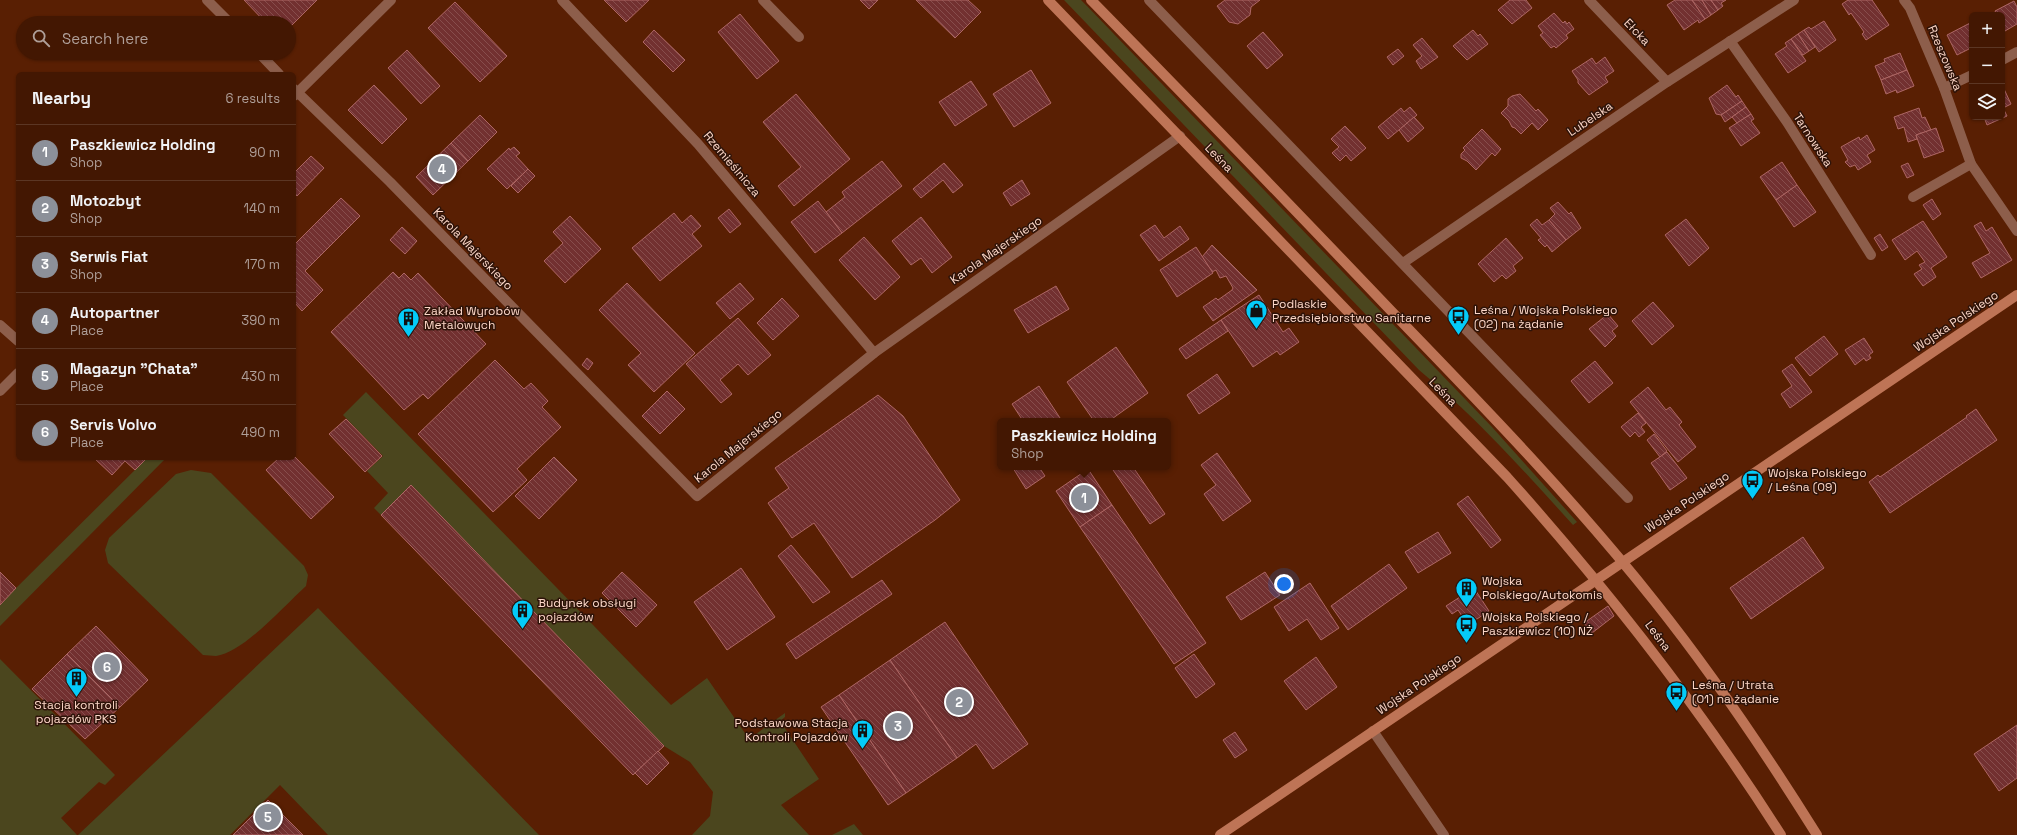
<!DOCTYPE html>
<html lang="en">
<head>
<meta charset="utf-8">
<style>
  :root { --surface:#431702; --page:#4d2411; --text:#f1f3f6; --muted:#af9f99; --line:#5b3624; --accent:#8c9099 }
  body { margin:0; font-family:"Space Grotesk",sans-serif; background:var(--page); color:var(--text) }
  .controls { position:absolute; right:12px; top:12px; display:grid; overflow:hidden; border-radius:6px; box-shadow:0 1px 3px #0004 }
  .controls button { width:36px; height:36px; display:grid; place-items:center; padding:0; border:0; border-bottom:1px solid var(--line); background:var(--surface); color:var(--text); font:20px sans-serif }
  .you { position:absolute; left:1284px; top:584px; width:14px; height:14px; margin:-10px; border:3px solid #fff; border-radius:50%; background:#1a73e8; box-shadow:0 0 0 6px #1a73e833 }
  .badge { display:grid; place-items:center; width:26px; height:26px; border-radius:50%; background:var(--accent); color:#fff; font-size:13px; font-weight:700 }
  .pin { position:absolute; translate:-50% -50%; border:2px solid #fff; box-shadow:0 1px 4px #0006 }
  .popup { position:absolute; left:997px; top:418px; width:174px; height:52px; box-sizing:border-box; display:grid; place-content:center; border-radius:6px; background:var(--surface); filter:drop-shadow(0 1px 3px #0005); font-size:13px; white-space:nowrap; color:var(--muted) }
  .popup b { font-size:15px; color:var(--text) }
  .popup::after { content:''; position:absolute; left:50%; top:100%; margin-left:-8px; border:8px solid transparent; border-top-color:var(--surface) }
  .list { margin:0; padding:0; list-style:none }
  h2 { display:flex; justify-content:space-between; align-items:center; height:52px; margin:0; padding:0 16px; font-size:17px }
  h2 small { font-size:13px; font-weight:400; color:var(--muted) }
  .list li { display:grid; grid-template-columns:26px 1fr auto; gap:12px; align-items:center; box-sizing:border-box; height:56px; padding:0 16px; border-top:1px solid var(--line) }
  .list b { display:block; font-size:15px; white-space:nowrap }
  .list p { margin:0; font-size:13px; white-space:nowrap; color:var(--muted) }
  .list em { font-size:13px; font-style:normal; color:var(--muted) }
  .icon { flex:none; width:22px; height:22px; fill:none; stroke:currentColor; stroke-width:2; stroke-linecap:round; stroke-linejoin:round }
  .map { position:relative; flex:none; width:2017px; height:835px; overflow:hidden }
  .search { position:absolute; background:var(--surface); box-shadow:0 1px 3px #0004; left:16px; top:16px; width:280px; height:44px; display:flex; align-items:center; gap:10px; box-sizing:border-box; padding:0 14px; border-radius:22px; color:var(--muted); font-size:15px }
  .panel { position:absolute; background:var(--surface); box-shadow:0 1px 3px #0004; left:16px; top:72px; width:280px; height:388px; border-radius:6px }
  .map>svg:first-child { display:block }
</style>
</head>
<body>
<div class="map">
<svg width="2017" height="835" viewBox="0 0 2017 835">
  <defs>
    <pattern id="building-back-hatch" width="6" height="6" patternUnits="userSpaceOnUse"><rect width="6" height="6" fill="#723030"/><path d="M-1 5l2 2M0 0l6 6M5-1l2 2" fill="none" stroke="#874d4c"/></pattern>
  </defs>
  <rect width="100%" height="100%" fill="#591f03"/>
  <g fill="#4b461e">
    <path d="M 1064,0 L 1081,0 L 1087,6 L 1492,427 L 1577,522 L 1573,525 C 1524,471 1476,417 1419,370 Z"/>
    <path d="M 366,392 L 671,705 L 707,678 L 749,739 L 785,713 L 785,717 L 780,721 L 819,779 L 781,805 L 809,835 L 692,835 L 710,816 L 713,792 L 690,762 L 664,746 L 412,486 L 381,515 L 374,508 L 388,493 L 367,471 L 383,456 L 343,415 Z"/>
    <path d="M 147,458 L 166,458 L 0,626 L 0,604 Z"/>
    <path d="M 191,470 L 211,473 L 304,566 L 308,575 L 306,586 C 285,605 243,653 216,656 C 212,656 207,655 203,655 L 108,563 L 105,550 L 109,538 L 176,474 Z"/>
    <path d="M 318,608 L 539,835 L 328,835 L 280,785 L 230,835 L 78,835 Z"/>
    <path d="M 0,659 L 115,775 L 105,785 L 99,782 L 61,818 L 77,835 L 0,835 Z"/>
    <path d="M 854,824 L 863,835 L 832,835 Z"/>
  </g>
  <g fill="url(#building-back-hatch)" stroke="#ae6664">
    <path d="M 244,0 L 317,0 L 289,28 L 289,23 L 266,23 Z"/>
    <path d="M 604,0 L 649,0 L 626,22 Z"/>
    <path d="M 860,0 L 878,0 L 869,9 Z"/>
    <path d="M 916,0 L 968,0 L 981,12 L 955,38 Z"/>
    <path d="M 1225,0 L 1260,0 L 1251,7 L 1250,15 L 1238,24 L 1229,22 L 1217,6 Z"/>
    <path d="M 1510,0 L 1526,0 L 1532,8 L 1512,24 L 1498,10 Z"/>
    <path d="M 1675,0 L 1692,0 L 1705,19 L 1699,23 L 1698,20 L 1684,30 L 1667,5 Z"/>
    <path d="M 1692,0 L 1702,0 L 1711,15 L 1705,19 Z"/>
    <path d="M 1702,0 L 1711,0 L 1718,10 L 1711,15 Z"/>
    <path d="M 1711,0 L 1726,0 L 1721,3 L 1723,6 L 1718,10 Z"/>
    <path d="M 1848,0 L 1872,0 L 1889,25 L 1866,40 L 1862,34 L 1864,32 L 1851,13 L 1849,15 L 1842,4 Z"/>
    <path d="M 2014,1 L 2017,7 L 2017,24 L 2005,31 L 2002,25 L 2002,15 L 1997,15 L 1995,11 Z"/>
    <path d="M 455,2 L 507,56 L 480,82 L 428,28 Z"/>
    <path d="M 1554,13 L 1563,23 L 1565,21 L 1567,24 L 1569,22 L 1574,29 L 1566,35 L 1568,38 L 1556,48 L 1554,46 L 1551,48 L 1540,35 L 1543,33 L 1538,26 Z"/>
    <path d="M 740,14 L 779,61 L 757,79 L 718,32 Z"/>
    <path d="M 1824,21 L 1836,40 L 1819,52 L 1804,30 L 1809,27 L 1811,29 Z"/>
    <path d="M 1972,22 L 1972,50 L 1971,48 L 1957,55 L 1947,35 Z"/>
    <path d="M 654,30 L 685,60 L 673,72 L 643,42 Z"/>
    <path d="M 1473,30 L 1478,36 L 1480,34 L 1488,44 L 1467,60 L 1453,46 Z"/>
    <path d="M 1804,30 L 1815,47 L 1809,51 L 1798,34 Z"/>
    <path d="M 1263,32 L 1283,55 L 1267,69 L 1247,46 Z"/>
    <path d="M 1798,34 L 1809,51 L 1803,55 L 1791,39 Z"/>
    <path d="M 1422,38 L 1438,57 L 1421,69 L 1416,61 L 1422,56 L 1413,45 Z"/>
    <path d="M 1791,39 L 1806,61 L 1788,73 L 1775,54 L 1787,46 L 1785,43 Z"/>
    <path d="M 1398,49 L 1404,56 L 1393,65 L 1387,57 Z"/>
    <path d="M 407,50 L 440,86 L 421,104 L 388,68 Z"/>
    <path d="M 1900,53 L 1907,70 L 1881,80 L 1875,66 L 1885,62 L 1884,59 Z"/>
    <path d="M 1605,57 L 1614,71 L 1605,77 L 1608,82 L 1589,95 L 1578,83 L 1578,80 L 1572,71 L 1592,58 L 1596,64 Z"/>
    <path d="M 1031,70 L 1051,103 L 1014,127 L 993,94 Z"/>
    <path d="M 1907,70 L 1914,86 L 1897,93 L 1896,90 L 1886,94 L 1881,80 Z"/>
    <path d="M 971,81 L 987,105 L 955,126 L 939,102 Z"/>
    <path d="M 374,85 L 407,119 L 382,144 L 348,110 Z"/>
    <path d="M 1727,85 L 1736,97 L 1738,95 L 1742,101 L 1721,115 L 1716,114 L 1709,98 Z"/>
    <path d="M 2002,89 L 2004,89 L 2011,104 L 2003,108 L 2007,116 L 1987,125 L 1984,117 L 2002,117 Z"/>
    <path d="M 796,94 L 850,159 L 794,206 L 778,186 L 801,167 L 763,122 Z"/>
    <path d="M 1520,94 L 1536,111 L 1538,109 L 1548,120 L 1538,130 L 1532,123 L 1521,134 L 1515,128 L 1512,127 L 1509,121 L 1501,113 L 1508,106 L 1508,99 L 1512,96 Z"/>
    <path d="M 1742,101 L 1746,107 L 1725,122 L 1721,115 Z"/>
    <path d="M 1410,107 L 1417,115 L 1388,139 L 1378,127 L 1401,108 L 1404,112 Z"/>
    <path d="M 1746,107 L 1751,114 L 1737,123 L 1732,117 Z"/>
    <path d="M 1919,108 L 1922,118 L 1925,117 L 1931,130 L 1916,135 L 1917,139 L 1908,142 L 1904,127 L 1898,129 L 1894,117 Z"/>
    <path d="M 1751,114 L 1754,119 L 1751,121 L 1760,133 L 1741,146 L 1729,128 Z"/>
    <path d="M 480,115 L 497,132 L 468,161 L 451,143 Z"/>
    <path d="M 1414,117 L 1424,128 L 1408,142 L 1399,130 Z"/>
    <path d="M 1345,126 L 1366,148 L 1351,161 L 1346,155 L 1340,161 L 1332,153 L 1339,147 L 1331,139 Z"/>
    <path d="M 1936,128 L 1944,151 L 1924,158 L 1916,135 Z"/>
    <path d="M 1482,129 L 1501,149 L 1495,156 L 1492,153 L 1476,170 L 1467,161 L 1461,158 L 1461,154 L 1465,150 L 1463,148 Z"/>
    <path d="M 1867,135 L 1875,150 L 1867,155 L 1871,162 L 1858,170 L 1855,165 L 1850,167 L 1845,162 L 1848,160 L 1841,147 L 1859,137 L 1860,140 Z"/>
    <path d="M 451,143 L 468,161 L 433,195 L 416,177 Z"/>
    <path d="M 514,147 L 520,153 L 516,156 L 528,169 L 507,189 L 487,169 L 509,148 L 510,150 Z"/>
    <path d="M 311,156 L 324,168 L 297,196 L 294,193 L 294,173 Z"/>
    <path d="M 882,161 L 902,186 L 842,233 L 826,212 L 845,197 L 842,192 Z"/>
    <path d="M 1782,162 L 1797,185 L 1776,200 L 1760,177 Z"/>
    <path d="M 944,163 L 963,185 L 953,193 L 943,180 L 921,198 L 913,189 Z"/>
    <path d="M 1908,163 L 1914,175 L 1907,178 L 1901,166 Z"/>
    <path d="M 528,169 L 535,176 L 518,193 L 511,186 Z"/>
    <path d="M 1022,180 L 1030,194 L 1011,206 L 1003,193 Z"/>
    <path d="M 1797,185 L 1816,212 L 1794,227 L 1776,200 Z"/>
    <path d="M 341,198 L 360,216 L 305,271 L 323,290 L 302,311 L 294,302 L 294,245 Z"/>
    <path d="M 1932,199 L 1941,214 L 1933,220 L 1923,205 Z"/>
    <path d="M 818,201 L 842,233 L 815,253 L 791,222 Z"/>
    <path d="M 1558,202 L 1569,214 L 1571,212 L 1581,228 L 1566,240 L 1549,220 L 1555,214 L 1550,208 Z"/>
    <path d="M 729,209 L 741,224 L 730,233 L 718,218 Z"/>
    <path d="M 674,213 L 682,223 L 691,215 L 701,226 L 692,234 L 702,246 L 660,281 L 632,248 Z"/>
    <path d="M 570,216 L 601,249 L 565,283 L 544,261 L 563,243 L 553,232 Z"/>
    <path d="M 921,217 L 952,257 L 932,273 L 921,258 L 911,265 L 892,241 Z"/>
    <path d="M 1537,219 L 1542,225 L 1549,220 L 1566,240 L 1552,252 L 1547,245 L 1545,247 L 1538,240 L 1541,238 L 1530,225 Z"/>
    <path d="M 1686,219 L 1709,248 L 1689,266 L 1665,235 Z"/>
    <path d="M 1923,221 L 1947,257 L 1931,268 L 1936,277 L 1923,286 L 1914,274 L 1922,269 L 1919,265 L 1925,262 L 1917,251 L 1905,260 L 1892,240 Z"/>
    <path d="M 1981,222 L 1986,231 L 1992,227 L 2012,260 L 1981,278 L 1972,263 L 1990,253 L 1974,226 Z"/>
    <path d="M 1155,225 L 1164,238 L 1180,226 L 1189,239 L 1159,261 L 1140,235 Z"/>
    <path d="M 402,227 L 417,241 L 405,254 L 390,240 Z"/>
    <path d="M 1880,234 L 1888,247 L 1882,251 L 1874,238 Z"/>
    <path d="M 864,237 L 900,277 L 875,300 L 839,260 Z"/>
    <path d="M 1506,238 L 1523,258 L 1513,266 L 1516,271 L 1506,279 L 1502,275 L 1494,282 L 1478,264 Z"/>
    <path d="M 1212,245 L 1257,290 L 1213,321 L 1203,307 L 1216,298 L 1218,300 L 1232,290 L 1233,288 L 1226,276 L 1220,278 L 1216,270 L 1212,272 L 1202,257 Z"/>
    <path d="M 1196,247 L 1213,273 L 1177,297 L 1160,270 Z"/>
    <path d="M 393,272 L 399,278 L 404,273 L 411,280 L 418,273 L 486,344 L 428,399 L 423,394 L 404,410 L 331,332 Z"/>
    <path d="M 627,283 L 695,353 L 654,392 L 628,365 L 641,353 L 599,310 Z"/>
    <path d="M 740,283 L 754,299 L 730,319 L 716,303 Z"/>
    <path d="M 1056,286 L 1069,309 L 1028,333 L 1014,310 Z"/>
    <path d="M 1259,295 L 1283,332 L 1289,328 L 1299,342 L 1280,355 L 1277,351 L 1253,367 L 1221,320 Z"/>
    <path d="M 782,298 L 799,316 L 773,340 L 757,323 Z"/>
    <path d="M 1653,302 L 1674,326 L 1652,345 L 1632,321 Z"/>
    <path d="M 1608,314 L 1618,326 L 1612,331 L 1616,336 L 1605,347 L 1589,329 Z"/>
    <path d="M 738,318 L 771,355 L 748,375 L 738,364 L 720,380 L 732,394 L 721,403 L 686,364 Z"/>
    <path d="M 1221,320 L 1228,331 L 1186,359 L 1179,349 Z"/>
    <path d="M 1824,336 L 1838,354 L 1810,376 L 1795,358 Z"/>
    <path d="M 1864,338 L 1873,352 L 1869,355 L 1871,358 L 1866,361 L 1864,358 L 1855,365 L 1845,350 Z"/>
    <path d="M 1116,347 L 1148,393 L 1109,421 L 1094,421 L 1067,382 Z"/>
    <path d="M 587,358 L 593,363 L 588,370 L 582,365 Z"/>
    <path d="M 495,360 L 524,389 L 531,383 L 548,401 L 542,407 L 561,427 L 517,469 L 527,480 L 493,512 L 418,434 Z"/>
    <path d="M 1595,361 L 1613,383 L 1589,403 L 1571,381 Z"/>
    <path d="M 1792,364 L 1812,392 L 1790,408 L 1781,394 L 1792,386 L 1782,371 Z"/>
    <path d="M 1217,374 L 1230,393 L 1199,414 L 1187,395 Z"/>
    <path d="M 1039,386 L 1062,421 L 1023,421 L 1012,404 Z"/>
    <path d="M 1648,387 L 1666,410 L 1670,407 L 1682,422 L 1679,425 L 1696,447 L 1678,462 L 1630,402 Z"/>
    <path d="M 667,391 L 685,409 L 660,434 L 642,416 Z"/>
    <path d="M 878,395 L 903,416 L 960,500 L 935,520 L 852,578 L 814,523 L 792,538 L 768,503 L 789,488 L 775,468 Z"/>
    <path d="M 1976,409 L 1997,440 L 1890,513 L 1869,482 L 1878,475 L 1880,477 L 1967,417 L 1966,416 Z"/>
    <path d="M 1638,413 L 1646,423 L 1641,427 L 1645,432 L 1639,437 L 1635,432 L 1630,437 L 1621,427 Z"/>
    <path d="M 346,419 L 382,456 L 365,472 L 329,434 Z"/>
    <path d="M 1654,434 L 1667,451 L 1660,457 L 1647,440 Z"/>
    <path d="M 1667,452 L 1687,478 L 1670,490 L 1651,463 Z"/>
    <path d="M 1217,453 L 1251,501 L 1223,521 L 1204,494 L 1216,485 L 1201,465 Z"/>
    <path d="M 294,456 L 334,497 L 311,519 L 266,470 L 279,458 L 294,458 Z"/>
    <path d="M 554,457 L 577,480 L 539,519 L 515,496 Z"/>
    <path d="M 94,458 L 147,458 L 135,470 L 125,461 L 112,475 Z"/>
    <path d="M 1039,467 L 1045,476 L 1026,489 L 1013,468 Z"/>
    <path d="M 1111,467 L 1133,467 L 1165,514 L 1150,524 Z"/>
    <path d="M 1088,469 L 1112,505 L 1080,527 L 1056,491 Z"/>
    <path d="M 411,485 L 664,746 L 633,775 L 381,515 Z"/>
    <path d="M 1468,496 L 1501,540 L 1491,548 L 1457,504 Z"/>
    <path d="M 1112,505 L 1206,643 L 1174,664 L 1080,527 Z"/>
    <path d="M 1438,532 L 1451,553 L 1418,573 L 1405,552 Z"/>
    <path d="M 1803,537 L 1824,568 L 1751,619 L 1730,588 Z"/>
    <path d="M 791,545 L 830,592 L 813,603 L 778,556 Z"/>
    <path d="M 1389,564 L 1407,588 L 1348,630 L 1331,606 Z"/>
    <path d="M 741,568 L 775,617 L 727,650 L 694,602 Z"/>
    <path d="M 0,572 L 16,588 L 0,605 Z"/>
    <path d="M 622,572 L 657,605 L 636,627 L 602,593 Z"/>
    <path d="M 1265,572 L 1280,595 L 1241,620 L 1226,597 Z"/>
    <path d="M 882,580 L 892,594 L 796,659 L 786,644 Z"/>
    <path d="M 1310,583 L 1339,628 L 1321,640 L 1307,619 L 1289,631 L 1274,607 Z"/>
    <path d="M 1474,588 L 1489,611 L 1468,625 L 1458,610 L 1452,614 L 1446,606 Z"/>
    <path d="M 1608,606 L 1614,616 L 1592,633 L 1584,623 Z"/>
    <path d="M 945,622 L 1028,744 L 993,769 L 976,744 L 957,758 L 890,660 Z"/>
    <path d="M 96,626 L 148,680 L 120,707 L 67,654 Z"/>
    <path d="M 67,654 L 120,707 L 85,739 L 32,689 Z"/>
    <path d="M 1194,654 L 1215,684 L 1196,698 L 1175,668 Z"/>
    <path d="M 1316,657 L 1337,687 L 1306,710 L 1284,681 Z"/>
    <path d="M 890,660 L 957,758 L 906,793 L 839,695 Z"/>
    <path d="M 839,695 L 906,793 L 888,805 L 821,707 Z"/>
    <path d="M 2017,725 L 2017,778 L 1999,791 L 1974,754 Z"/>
    <path d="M 1235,732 L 1247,750 L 1235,758 L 1223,740 Z"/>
    <path d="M 658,751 L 669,763 L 647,785 L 635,773 Z"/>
    <path d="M 268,800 L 303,835 L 233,835 Z"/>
  </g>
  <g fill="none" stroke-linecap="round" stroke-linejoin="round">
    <g stroke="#8d5e4b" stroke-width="10">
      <path d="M 207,0 L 230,23"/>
      <path d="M 562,0 L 698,144 L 874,353"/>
      <path d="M 763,0 L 799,37"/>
      <path d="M 1149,0 L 1628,498"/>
      <path d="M 1589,0 L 1667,82"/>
      <path d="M 1904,0 L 1910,8 L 1944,88 L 1971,164 L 2017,231"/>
      <path d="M 1730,41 L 1787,122 L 1871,255"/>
      <path d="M 259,53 L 279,74"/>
      <path d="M 2002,60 L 2017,52"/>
      <path d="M 1944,88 L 1972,75"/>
      <path d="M 294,89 L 390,182 L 697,496 L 874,353 L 1180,136"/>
      <path d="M 294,96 L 391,0"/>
      <path d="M 1913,197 L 1971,164"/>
      <path d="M 1403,263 L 1667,82 L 1794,0"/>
      <path d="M 0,325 L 18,341"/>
      <path d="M 0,391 L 18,373"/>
      <path d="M 1373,731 L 1444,835"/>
    </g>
    <g stroke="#be7456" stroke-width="10">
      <path d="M 1048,0 L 1507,477 C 1609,591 1699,706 1781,835"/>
      <path d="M 1091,0 C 1194,105 1296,211 1397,317 C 1486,409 1575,501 1655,602 C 1714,676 1767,755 1817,835"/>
      <path d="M 1220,835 L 2017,295"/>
    </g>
  </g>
  <defs>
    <symbol id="shop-pin" viewBox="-11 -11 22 30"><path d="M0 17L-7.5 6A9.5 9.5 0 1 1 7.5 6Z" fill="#04cbf9" stroke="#2d1309"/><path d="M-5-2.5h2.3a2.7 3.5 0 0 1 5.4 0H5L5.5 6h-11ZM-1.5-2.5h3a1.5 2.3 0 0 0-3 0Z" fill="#111"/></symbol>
    <symbol id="bus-pin" viewBox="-11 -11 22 30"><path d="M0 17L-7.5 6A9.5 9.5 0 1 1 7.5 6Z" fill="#04cbf9" stroke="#2d1309"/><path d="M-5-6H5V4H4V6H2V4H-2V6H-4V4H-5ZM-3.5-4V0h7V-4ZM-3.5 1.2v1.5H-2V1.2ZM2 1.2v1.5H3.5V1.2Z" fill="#111"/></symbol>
    <symbol id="building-pin" viewBox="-11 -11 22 30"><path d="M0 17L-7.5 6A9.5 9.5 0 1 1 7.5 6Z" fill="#04cbf9" stroke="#2d1309"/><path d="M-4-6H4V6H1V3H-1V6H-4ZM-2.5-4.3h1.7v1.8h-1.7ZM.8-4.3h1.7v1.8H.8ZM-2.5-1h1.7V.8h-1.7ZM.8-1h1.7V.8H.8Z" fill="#111"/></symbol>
  </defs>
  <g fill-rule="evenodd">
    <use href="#shop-pin" x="1244" y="298" width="25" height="34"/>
    <use href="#bus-pin" x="1446" y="304" width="25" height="34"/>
    <use href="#building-pin" x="396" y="306" width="25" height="34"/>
    <use href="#bus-pin" x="1740" y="468" width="25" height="34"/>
    <use href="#building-pin" x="1454" y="576" width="25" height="34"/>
    <use href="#building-pin" x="510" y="598" width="25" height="34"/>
    <use href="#bus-pin" x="1454" y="612" width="25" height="34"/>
    <use href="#building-pin" x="64" y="666" width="25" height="34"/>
    <use href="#bus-pin" x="1664" y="680" width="25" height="34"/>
    <use href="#building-pin" x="850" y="718" width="25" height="34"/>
  </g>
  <g text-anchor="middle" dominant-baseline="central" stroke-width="3" stroke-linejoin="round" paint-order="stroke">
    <g font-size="12" fill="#fdd7c8" stroke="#2d1309">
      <text transform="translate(1637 32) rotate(46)">Ełcka</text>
      <text transform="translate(1945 58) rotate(67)">Rzeszowska</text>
      <text transform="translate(1590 119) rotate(-34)">Lubelska</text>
      <text transform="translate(1813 140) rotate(57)">Tarnowska</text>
      <text transform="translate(1219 158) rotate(46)">Leśna</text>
      <text transform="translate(732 164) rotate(50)">Rzemieślnicza</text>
      <text transform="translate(473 249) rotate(46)">Karola Majerskiego</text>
      <text transform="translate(996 250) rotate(-35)">Karola Majerskiego</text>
      <text transform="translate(1956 321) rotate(-34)">Wojska Polskiego</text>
      <text transform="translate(1443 392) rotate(46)">Leśna</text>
      <text transform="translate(738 446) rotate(-39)">Karola Majerskiego</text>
      <text transform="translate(1687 502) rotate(-34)">Wojska Polskiego</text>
      <text transform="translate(1658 636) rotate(53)">Leśna</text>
      <text transform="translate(1419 684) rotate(-34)">Wojska Polskiego</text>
    </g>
    <g font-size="12" fill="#fdd7c8" stroke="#2d1309" text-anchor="start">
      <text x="1272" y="304">Podlaskie<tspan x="1272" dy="14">Przedsiębiorstwo Sanitarne</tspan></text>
      <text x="1474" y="310">Leśna / Wojska Polskiego<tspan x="1474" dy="14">(02) na żądanie</tspan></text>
      <text x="424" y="311">Zakład Wyrobów<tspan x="424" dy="14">Metalowych</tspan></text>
      <text x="1768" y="473">Wojska Polskiego<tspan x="1768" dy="14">/ Leśna (09)</tspan></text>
      <text x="1482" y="581">Wojska<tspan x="1482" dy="14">Polskiego/Autokomis</tspan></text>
      <text x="538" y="603">Budynek obsługi<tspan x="538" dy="14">pojazdów</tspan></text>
      <text x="1482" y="617">Wojska Polskiego /<tspan x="1482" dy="14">Paszkiewicz (10) NŻ</tspan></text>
      <text x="1692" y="685">Leśna / Utrata<tspan x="1692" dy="14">(01) na żądanie</tspan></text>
      <text x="76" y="705" text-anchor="middle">Stacja kontroli<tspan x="76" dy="14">pojazdów PKS</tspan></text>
      <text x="848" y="723" text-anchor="end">Podstawowa Stacja<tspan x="848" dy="14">Kontroli Pojazdów</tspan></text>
    </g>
  </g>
</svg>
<div class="controls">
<button>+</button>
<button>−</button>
<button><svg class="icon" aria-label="layers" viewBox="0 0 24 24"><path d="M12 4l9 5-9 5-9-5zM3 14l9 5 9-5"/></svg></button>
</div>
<div class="you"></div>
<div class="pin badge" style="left:1084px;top:498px">1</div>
<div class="popup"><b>Paszkiewicz Holding</b>Shop</div>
<div class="pin badge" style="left:959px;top:702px">2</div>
<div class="pin badge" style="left:898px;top:726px">3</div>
<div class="pin badge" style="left:442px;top:169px">4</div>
<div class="pin badge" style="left:268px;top:817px">5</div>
<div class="pin badge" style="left:107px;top:667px">6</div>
<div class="search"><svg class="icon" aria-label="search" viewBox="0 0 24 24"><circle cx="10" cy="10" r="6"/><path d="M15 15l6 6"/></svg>Search here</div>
<section class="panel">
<h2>Nearby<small>6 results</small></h2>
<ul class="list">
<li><span class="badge">1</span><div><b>Paszkiewicz Holding</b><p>Shop</p></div><em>90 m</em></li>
<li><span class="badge">2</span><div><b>Motozbyt</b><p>Shop</p></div><em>140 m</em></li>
<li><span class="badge">3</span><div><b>Serwis Fiat</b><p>Shop</p></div><em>170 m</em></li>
<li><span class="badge">4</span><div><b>Autopartner</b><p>Place</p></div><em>390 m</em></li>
<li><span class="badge">5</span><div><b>Magazyn &quot;Chata&quot;</b><p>Place</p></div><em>430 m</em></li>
<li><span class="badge">6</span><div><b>Servis Volvo</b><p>Place</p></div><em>490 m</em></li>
</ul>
</section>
</div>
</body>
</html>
